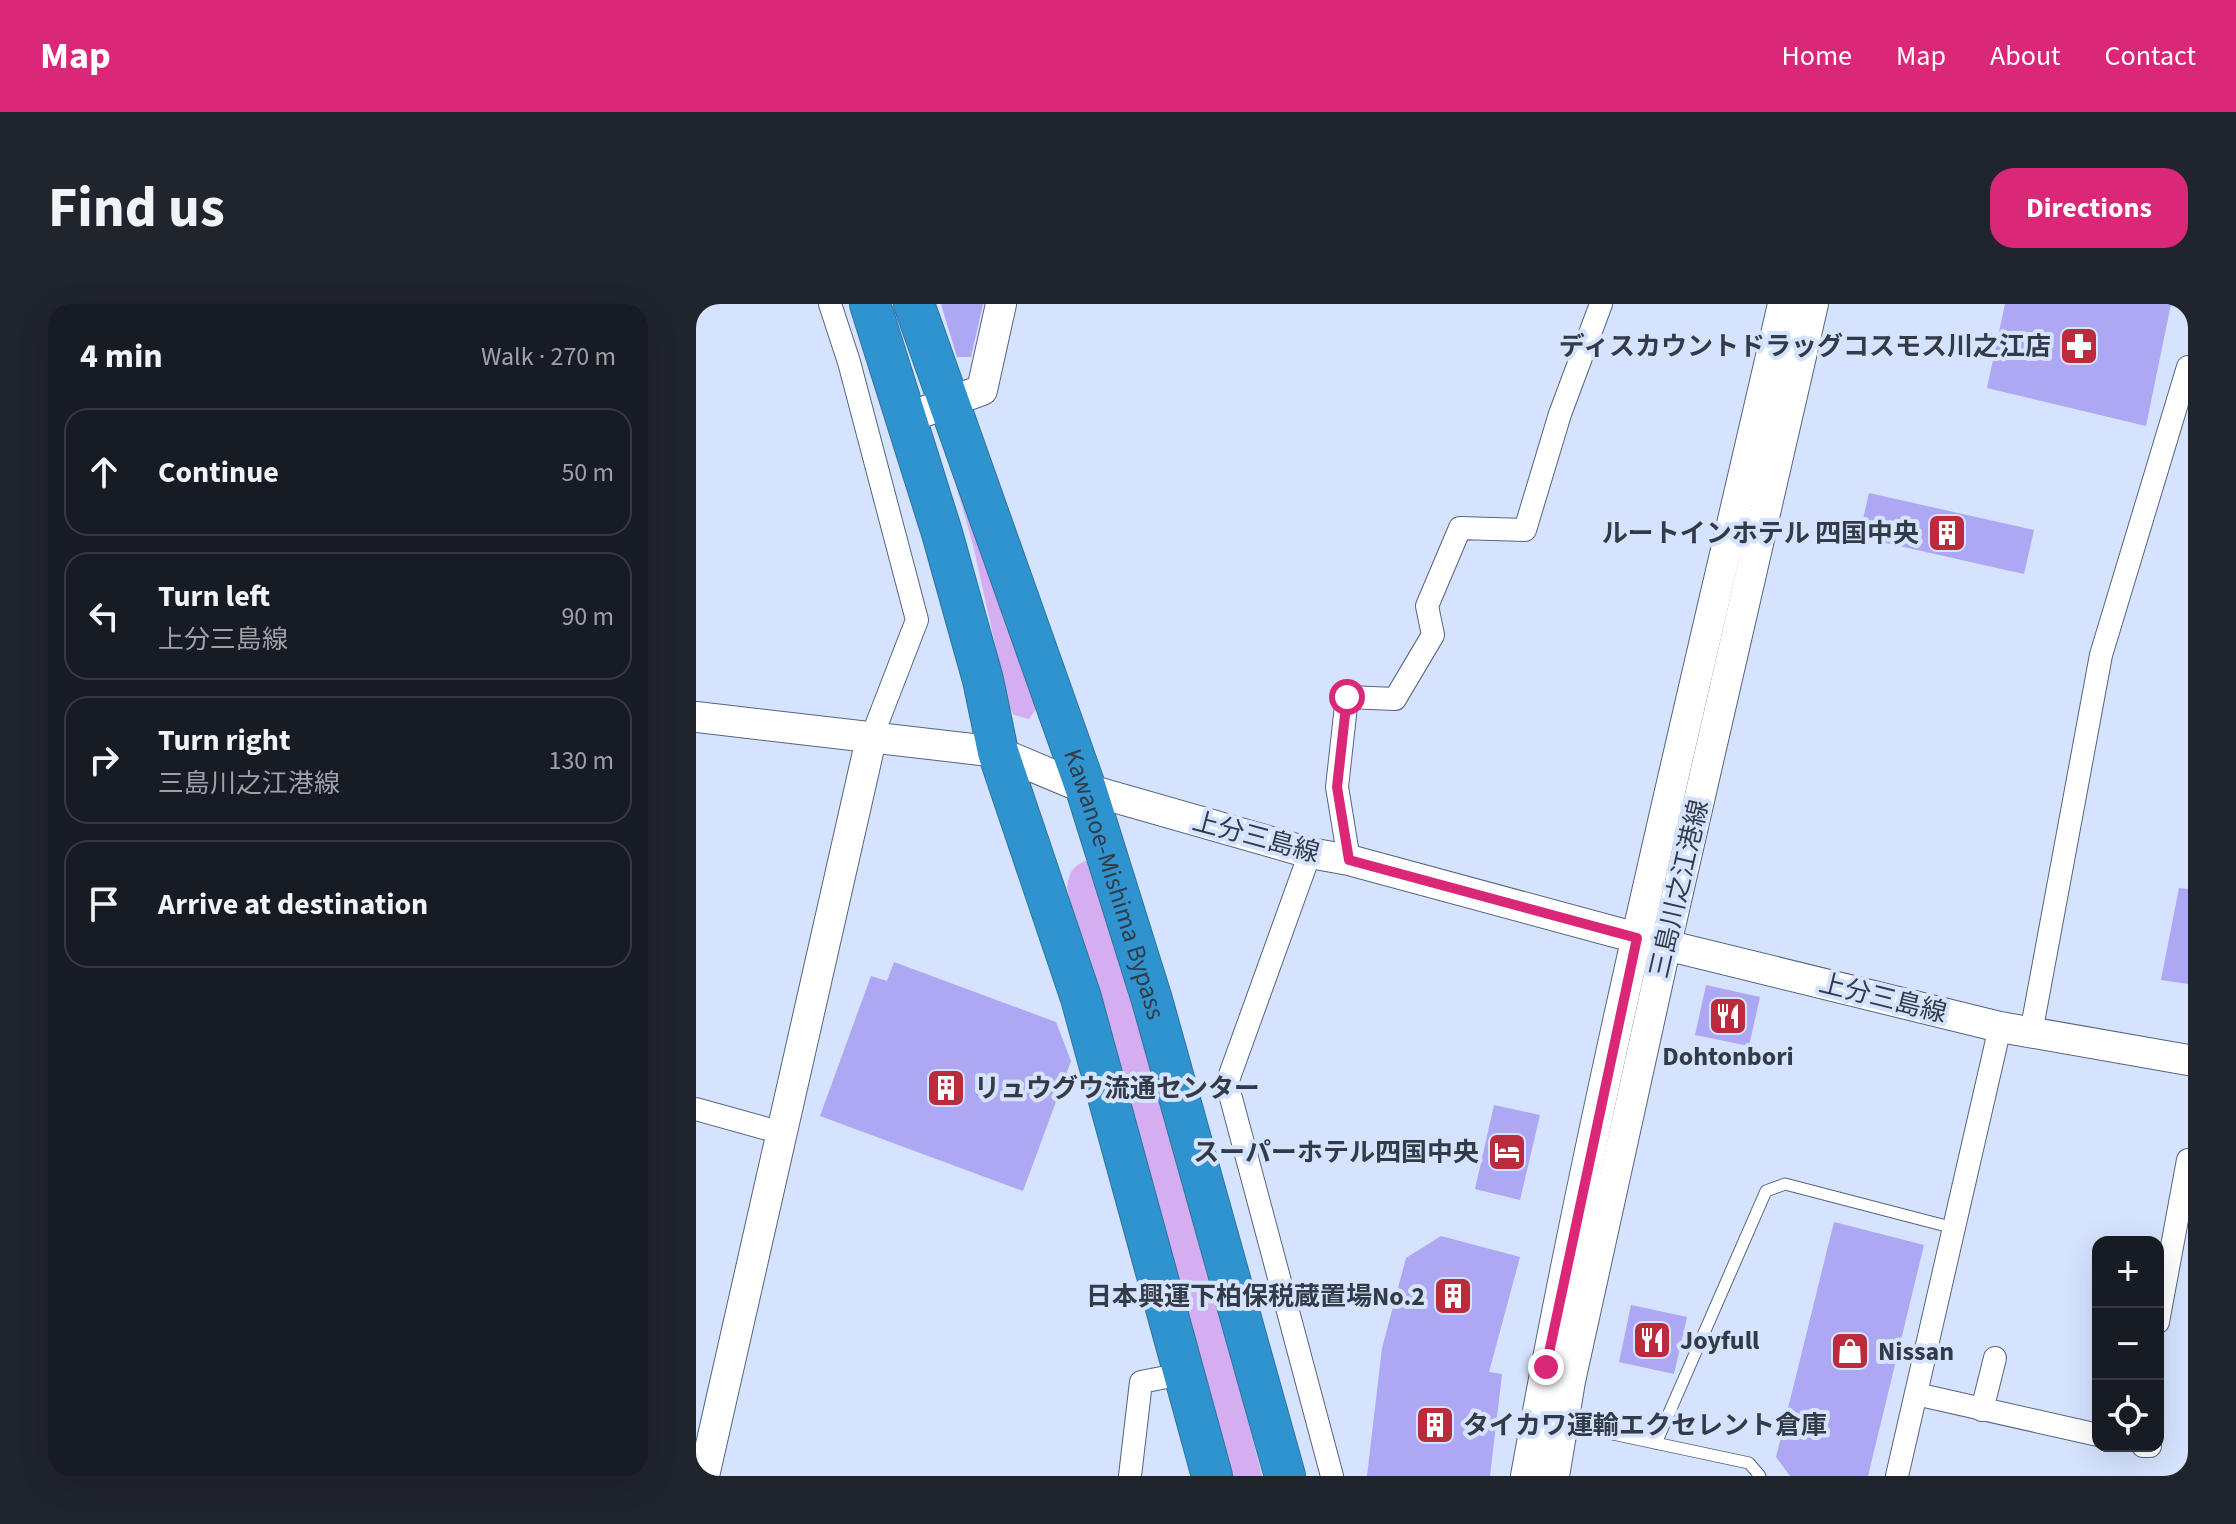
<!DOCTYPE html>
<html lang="en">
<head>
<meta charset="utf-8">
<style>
  :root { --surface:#171b24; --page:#20242c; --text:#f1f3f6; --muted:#9ea1a6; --line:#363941; --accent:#db2777 }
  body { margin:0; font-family:"Source Sans 3","Noto Sans JP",sans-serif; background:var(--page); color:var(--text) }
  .controls { position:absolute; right:24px; bottom:24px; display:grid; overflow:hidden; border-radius:16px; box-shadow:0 8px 32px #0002 }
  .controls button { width:72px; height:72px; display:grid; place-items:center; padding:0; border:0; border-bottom:2px solid var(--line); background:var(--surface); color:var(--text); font:40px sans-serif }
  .stop { position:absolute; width:24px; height:24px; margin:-18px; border:6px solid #db2777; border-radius:50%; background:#fff }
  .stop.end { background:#db2777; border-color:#fff; box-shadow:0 2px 8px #0008 }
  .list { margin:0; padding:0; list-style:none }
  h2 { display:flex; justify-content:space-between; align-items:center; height:104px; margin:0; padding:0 32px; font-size:34px }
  h2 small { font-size:26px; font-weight:400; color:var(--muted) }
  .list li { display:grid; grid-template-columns:52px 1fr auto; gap:24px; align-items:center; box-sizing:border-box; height:128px; margin:0 16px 16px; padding:0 16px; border:2px solid var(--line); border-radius:24px }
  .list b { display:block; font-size:30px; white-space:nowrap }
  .list p { margin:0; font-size:26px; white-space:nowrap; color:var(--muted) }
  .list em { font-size:26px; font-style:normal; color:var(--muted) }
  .icon { flex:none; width:44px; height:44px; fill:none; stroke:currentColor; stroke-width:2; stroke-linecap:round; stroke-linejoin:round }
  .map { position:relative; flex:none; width:1492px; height:1172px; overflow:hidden; border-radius:24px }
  header { display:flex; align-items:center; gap:48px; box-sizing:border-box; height:112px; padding:0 40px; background:var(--accent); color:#fff }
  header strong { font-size:38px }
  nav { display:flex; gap:44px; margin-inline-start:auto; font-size:28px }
  .intro { display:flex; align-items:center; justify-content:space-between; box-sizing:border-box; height:192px; padding:0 48px }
  h1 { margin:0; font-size:56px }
  .button { padding:20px 36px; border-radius:24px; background:var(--accent); color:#fff; font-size:28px; font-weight:700 }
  main { display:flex; gap:48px; padding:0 48px }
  aside { flex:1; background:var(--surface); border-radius:24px; box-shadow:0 8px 32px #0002 }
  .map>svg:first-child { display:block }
</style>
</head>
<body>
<header>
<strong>Map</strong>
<nav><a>Home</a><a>Map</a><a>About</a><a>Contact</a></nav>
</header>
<div class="intro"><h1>Find us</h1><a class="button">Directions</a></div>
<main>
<aside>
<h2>4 min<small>Walk · 270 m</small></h2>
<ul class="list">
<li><svg class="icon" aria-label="ahead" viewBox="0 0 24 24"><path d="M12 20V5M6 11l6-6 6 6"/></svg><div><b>Continue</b></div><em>50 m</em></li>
<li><svg class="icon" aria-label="left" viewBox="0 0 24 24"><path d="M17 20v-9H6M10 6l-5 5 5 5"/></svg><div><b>Turn left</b><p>上分三島線</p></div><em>90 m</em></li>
<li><svg class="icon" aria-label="right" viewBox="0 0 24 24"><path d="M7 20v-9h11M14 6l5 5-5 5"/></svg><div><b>Turn right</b><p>三島川之江港線</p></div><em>130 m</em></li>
<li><svg class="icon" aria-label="arrive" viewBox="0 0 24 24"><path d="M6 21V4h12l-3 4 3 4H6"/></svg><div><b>Arrive at destination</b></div></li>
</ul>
</aside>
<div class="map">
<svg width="1492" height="1172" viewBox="0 0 1492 1172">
  <rect width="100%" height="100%" fill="#d5e3fe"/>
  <g fill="#d5aef2">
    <path d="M 246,132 L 343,401 L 333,415 L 318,411 L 313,403 L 277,241 Z"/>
    <path d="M 389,557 L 400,561 L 477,827 L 566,1172 L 528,1172 L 371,584 C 373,570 375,563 389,557 Z"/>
  </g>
  <g fill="#ada7f4">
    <path d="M 245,0 L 287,0 L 275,53 L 261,53 Z"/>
    <path d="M 1309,0 L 1475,0 L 1450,122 L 1291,84 Z"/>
    <path d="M 1173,189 L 1338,226 L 1328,270 L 1163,233 Z"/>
    <path d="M 1483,584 L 1492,585 L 1492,680 L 1465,676 Z"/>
    <path d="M 198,658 L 360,718 L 375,757 L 327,887 L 124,812 L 175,672 L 191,677 Z"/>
    <path d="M 1010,681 L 1064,693 L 1053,742 L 999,731 Z"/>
    <path d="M 798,801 L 844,811 L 824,896 L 779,885 Z"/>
    <path d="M 1138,918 L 1228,941 L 1172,1172 L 1094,1172 L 1080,1153 Z"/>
    <path d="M 745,932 L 824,953 L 793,1068 L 806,1070 L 794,1172 L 671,1172 L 686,1044 L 710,954 Z"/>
    <path d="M 935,1001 L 991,1013 L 978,1070 L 923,1058 Z"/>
  </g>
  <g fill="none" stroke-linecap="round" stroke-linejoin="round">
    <defs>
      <g id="lane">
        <path d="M 870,1120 L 1053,1159 L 1064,1172"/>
        <path d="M 960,1139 L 1070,887 L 1089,880 L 1258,924"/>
      </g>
      <g id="street">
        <path d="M 134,0 L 153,58 L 221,316 L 175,435"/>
        <path d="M 614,549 L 531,779 L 636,1172"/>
        <path d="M 653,556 L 641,483 L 651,393 L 699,395 L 737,331 L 731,302 L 764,224 L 829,226 L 864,110 L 905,0"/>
        <path d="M 1335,729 L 1405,351 L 1492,63"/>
        <path d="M 0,805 L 86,829"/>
        <path d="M 1462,1018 L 1492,856"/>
        <path d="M 1220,1090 L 1402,1131"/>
        <path d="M 1286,1106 L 1299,1054"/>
        <path d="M 1447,1142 L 1454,1142"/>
        <path d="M 434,1172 L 445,1078 L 486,1070"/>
        <path d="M 1201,1172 L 1304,723"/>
      </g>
      <g id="secondary">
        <path d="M 211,114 L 286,86 L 305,0"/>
        <path d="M 0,413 L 302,448 L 390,485 L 614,549 L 653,556 L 941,634 L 1304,723 L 1492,756"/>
        <path d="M 8,1172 L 175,435"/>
        <path d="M 830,1172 C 901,779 998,389 1087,0"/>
        <path d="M 858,1172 L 874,1077 L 970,640 L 1117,0"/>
      </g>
      <g id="highway">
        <path d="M 174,0 L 246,229 L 287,376 L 302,448 L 385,694 L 516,1172"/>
        <path id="s1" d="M 218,0 L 390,485 L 456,696 L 589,1172"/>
      </g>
    </defs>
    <use href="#lane" stroke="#566481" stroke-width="13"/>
    <use href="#street" stroke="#566481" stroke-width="24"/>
    <use href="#secondary" stroke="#566481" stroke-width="32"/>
    <use href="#highway" stroke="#30749f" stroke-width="42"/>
    <use href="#lane" stroke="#fff" stroke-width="11"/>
    <use href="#street" stroke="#fff" stroke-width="22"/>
    <use href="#secondary" stroke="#fff" stroke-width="30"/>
    <use href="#highway" stroke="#2e93ce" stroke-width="40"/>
  </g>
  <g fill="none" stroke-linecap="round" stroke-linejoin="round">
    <path stroke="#db2777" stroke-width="10" d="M 651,393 L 641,483 L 653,556 L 941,634 L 850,1063"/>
  </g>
  <defs>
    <symbol id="pharmacy-square" viewBox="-11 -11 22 22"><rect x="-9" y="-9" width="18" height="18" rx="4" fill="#bc2b3b" stroke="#d5e3fe"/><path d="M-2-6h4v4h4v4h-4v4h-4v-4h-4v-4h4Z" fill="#fff"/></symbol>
    <symbol id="building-square" viewBox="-11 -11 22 22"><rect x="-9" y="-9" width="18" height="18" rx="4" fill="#bc2b3b" stroke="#d5e3fe"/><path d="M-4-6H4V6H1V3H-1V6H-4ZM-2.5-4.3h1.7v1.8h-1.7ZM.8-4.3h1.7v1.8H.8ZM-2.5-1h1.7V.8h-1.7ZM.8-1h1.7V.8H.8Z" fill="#fff"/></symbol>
    <symbol id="restaurant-square" viewBox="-11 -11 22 22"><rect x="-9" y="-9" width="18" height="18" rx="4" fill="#bc2b3b" stroke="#d5e3fe"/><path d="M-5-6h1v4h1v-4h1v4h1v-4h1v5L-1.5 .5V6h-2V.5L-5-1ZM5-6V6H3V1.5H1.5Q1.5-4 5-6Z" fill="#fff"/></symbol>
    <symbol id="hotel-square" viewBox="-11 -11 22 22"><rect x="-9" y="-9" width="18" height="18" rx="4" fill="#bc2b3b" stroke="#d5e3fe"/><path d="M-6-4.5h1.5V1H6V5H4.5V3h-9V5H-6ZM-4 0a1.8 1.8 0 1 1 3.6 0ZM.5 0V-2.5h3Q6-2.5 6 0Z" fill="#fff"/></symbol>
    <symbol id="shop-square" viewBox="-11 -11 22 22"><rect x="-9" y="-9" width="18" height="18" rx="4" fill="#bc2b3b" stroke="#d5e3fe"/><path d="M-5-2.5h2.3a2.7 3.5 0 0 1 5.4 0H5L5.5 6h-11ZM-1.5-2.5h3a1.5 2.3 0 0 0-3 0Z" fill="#fff"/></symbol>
  </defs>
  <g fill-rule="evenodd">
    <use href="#pharmacy-square" x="1361" y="20" width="44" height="44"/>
    <use href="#building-square" x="1229" y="207" width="44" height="44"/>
    <use href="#restaurant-square" x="1010" y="690" width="44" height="44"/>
    <use href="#building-square" x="228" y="762" width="44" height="44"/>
    <use href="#hotel-square" x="789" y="826" width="44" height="44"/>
    <use href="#building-square" x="735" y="970" width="44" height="44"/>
    <use href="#restaurant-square" x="934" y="1014" width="44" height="44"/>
    <use href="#shop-square" x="1132" y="1025" width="44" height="44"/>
    <use href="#building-square" x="717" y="1099" width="44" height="44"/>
  </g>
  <g text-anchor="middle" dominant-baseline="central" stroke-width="8" stroke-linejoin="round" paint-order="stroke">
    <g font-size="26" font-weight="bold" fill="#343b48" stroke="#d5e3fe" text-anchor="end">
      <text x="1355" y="42">ディスカウントドラッグコスモス川之江店</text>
      <text x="1223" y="229">ルートインホテル 四国中央</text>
      <text x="1032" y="752" text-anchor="middle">Dohtonbori</text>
      <text x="278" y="784" text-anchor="start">リュウグウ流通センター</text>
      <text x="783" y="848">スーパーホテル四国中央</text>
      <text x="729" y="992">日本興運下柏保税蔵置場No.2</text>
      <text x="984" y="1036" text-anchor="start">Joyfull</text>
      <text x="1182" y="1047" text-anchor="start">Nissan</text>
      <text x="767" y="1121" text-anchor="start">タイカワ運輸エクセレント倉庫</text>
    </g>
    <g font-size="26" fill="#343b48" stroke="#d5e3fe">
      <text transform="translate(560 533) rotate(15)">上分三島線</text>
      <text stroke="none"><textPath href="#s1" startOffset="614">Kawanoe-Mishima Bypass</textPath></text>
      <text transform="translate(983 585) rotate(-77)">三島川之江港線</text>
      <text transform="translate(1187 694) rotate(14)">上分三島線</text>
    </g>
  </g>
</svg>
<div class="controls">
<button>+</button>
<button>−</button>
<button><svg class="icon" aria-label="locate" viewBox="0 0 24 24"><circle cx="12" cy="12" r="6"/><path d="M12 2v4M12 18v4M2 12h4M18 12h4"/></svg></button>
</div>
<div class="stop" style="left:651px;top:393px"></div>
<div class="stop end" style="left:850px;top:1063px"></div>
</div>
</main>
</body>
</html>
